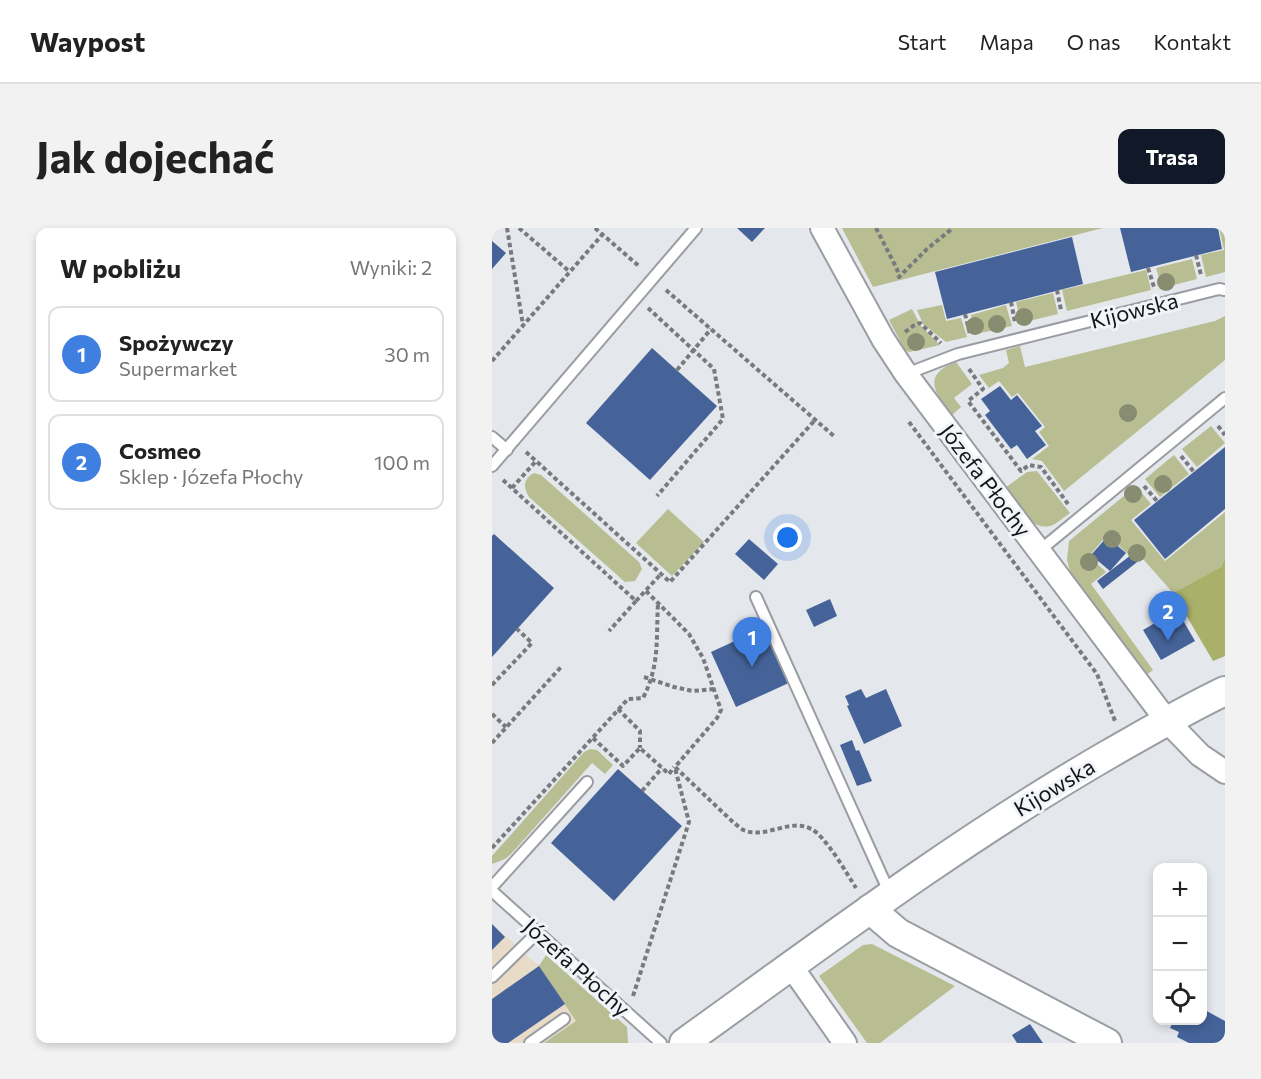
<!DOCTYPE html>
<html lang="pl">
<head>
<meta charset="utf-8">
<style>
  :root { --surface:#fff; --page:#f2f2f2; --text:#222; --muted:#767676; --line:#e0e0e0; --accent:#111827 }
  body { margin:0; font-family:Commissioner,sans-serif; background:var(--page); color:var(--text) }
  .controls { position:absolute; right:18px; bottom:18px; display:grid; overflow:hidden; border-radius:12px; box-shadow:0 3px 9px #0003 }
  .controls button { width:54px; height:54px; display:grid; place-items:center; padding:0; border:0; border-bottom:2px solid var(--line); background:var(--surface); color:var(--text); font:30px sans-serif }
  .you { position:absolute; left:296px; top:310px; width:21px; height:21px; margin:-15px; border:4px solid #fff; border-radius:50%; background:#1a73e8; box-shadow:0 0 0 9px #1a73e833 }
  .badge { display:grid; place-items:center; width:39px; height:39px; border-radius:50%; background:var(--accent); color:#fff; font-size:20px; font-weight:700 }
  .pin { position:absolute; translate:-50% -50px; filter:drop-shadow(0 2px 3px #0008) }
  .pin::after { content:''; position:absolute; top:32px; width:21px; height:18px; background:inherit; clip-path:polygon(0 0,100% 0,50% 100%) }
  .list { margin:0; padding:0; list-style:none }
  h2 { display:flex; justify-content:space-between; align-items:center; height:78px; margin:0; padding:0 24px; font-size:26px }
  h2 small { font-size:20px; font-weight:400; color:var(--muted) }
  .list li { display:grid; grid-template-columns:39px 1fr auto; gap:18px; align-items:center; box-sizing:border-box; height:96px; margin:0 12px 12px; padding:0 12px; border:2px solid var(--line); border-radius:12px }
  .list b { display:block; font-size:22px; white-space:nowrap }
  .list p { margin:0; font-size:20px; white-space:nowrap; color:var(--muted) }
  .list em { font-size:20px; font-style:normal; color:var(--muted) }
  .icon { flex:none; width:33px; height:33px; fill:none; stroke:currentColor; stroke-width:2; stroke-linecap:round; stroke-linejoin:round }
  .map { position:relative; flex:none; width:733px; height:815px; overflow:hidden; border-radius:12px }
  header { display:flex; align-items:center; gap:36px; box-sizing:border-box; height:84px; padding:0 30px; background:var(--surface); border-bottom:2px solid var(--line) }
  header strong { font-size:28px }
  nav { display:flex; gap:33px; margin-inline-start:auto; font-size:21px }
  .intro { display:flex; align-items:center; justify-content:space-between; box-sizing:border-box; height:144px; padding:0 36px }
  h1 { margin:0; font-size:42px }
  .button { padding:15px 27px; border-radius:12px; background:var(--accent); color:#fff; font-size:21px; font-weight:700 }
  main { display:flex; gap:36px; padding:0 36px }
  aside { flex:1; background:var(--surface); border-radius:12px; box-shadow:0 3px 9px #0003 }
  .map>svg:first-child { display:block }
</style>
</head>
<body>
<header>
<strong>Waypost</strong>
<nav><a>Start</a><a>Mapa</a><a>O nas</a><a>Kontakt</a></nav>
</header>
<div class="intro"><h1>Jak dojechać</h1><a class="button">Trasa</a></div>
<main>
<aside>
<h2>W pobliżu<small>Wyniki: 2</small></h2>
<ul class="list">
<li><span class="badge" style="background:#3f7fe0">1</span><div><b>Spożywczy</b><p>Supermarket</p></div><em>30 m</em></li>
<li><span class="badge" style="background:#3f7fe0">2</span><div><b>Cosmeo</b><p>Sklep · Józefa Płochy</p></div><em>100 m</em></li>
</ul>
</aside>
<div class="map">
<svg width="733" height="815" viewBox="0 0 733 815">
  <rect width="100%" height="100%" fill="#e4e7ec"/>
  <path fill="#e8dbc7" d="M 0,696 L 47,738 L 84,793 L 52,815 L 0,815 Z"/>
  <g fill="#b8be92">
    <path d="M 350,0 L 611,0 L 381,59 Z"/>
    <path d="M 727,0 L 733,0 L 733,44 L 714,49 L 709,27 L 732,22 Z"/>
    <path d="M 700,31 L 705,51 L 670,60 L 664,40 Z"/>
    <path d="M 654,42 L 659,62 L 575,83 L 570,62 Z"/>
    <path d="M 561,65 L 566,86 L 529,95 L 524,74 Z"/>
    <path d="M 450,77 L 454,93 L 469,90 L 475,109 L 454,114 L 431,96 L 425,82 Z"/>
    <path d="M 514,77 L 520,98 L 484,106 L 479,87 Z"/>
    <path d="M 420,81 L 429,98 L 448,117 L 417,124 L 413,122 L 397,92 Z"/>
    <path d="M 733,88 L 733,132 L 572,263 L 550,233 L 540,231 L 557,218 L 547,204 L 553,199 L 526,165 L 520,169 L 507,153 L 497,160 L 487,147 L 511,140 L 517,135 L 514,122 L 528,118 L 533,139 L 723,93 Z"/>
    <path d="M 464,134 L 480,156 L 462,170 L 469,179 L 460,187 C 443,165 429,147 464,134 Z"/>
    <path d="M 719,198 L 733,215 L 705,239 L 690,221 Z"/>
    <path d="M 682,227 L 697,246 L 668,269 L 653,251 Z"/>
    <path d="M 545,243 L 578,285 C 572,289 565,296 558,298 C 537,303 523,274 513,260 L 535,244 Z"/>
    <path d="M 42,245 L 49,247 L 147,334 L 150,341 L 143,353 L 133,354 L 37,269 C 31,259 31,251 42,245 Z"/>
    <path d="M 644,258 L 659,276 L 639,292 L 673,333 L 733,284 L 733,330 L 729,339 L 681,365 L 644,323 L 637,327 L 615,307 L 597,328 L 614,344 L 599,356 L 661,442 L 653,448 L 579,347 L 575,332 L 577,313 Z"/>
    <path d="M 176,281 L 212,314 L 180,348 L 144,315 Z"/>
    <path d="M 98,521 L 105,522 L 121,537 L 113,546 L 100,535 L 20,625 L 13,631 L 0,636 L 0,628 L 92,524 Z"/>
    <path d="M 380,716 L 463,758 L 388,815 L 375,815 L 327,748 L 371,717 Z"/>
    <path d="M 54,727 L 135,799 L 136,815 L 52,815 L 84,793 L 47,738 Z"/>
  </g>
  <path fill="#a8b069" d="M 733,330 L 733,428 L 721,433 L 681,365 L 729,339 Z"/>
  <g fill="#456399">
    <path d="M 245,0 L 273,0 L 260,14 Z"/>
    <path d="M 628,0 L 726,0 L 730,21 L 639,44 Z"/>
    <path d="M 580,9 L 591,56 L 455,91 L 443,44 Z"/>
    <path d="M 0,13 L 14,25 L 0,41 Z"/>
    <path d="M 160,120 L 225,178 L 158,252 L 94,195 Z"/>
    <path d="M 508,158 L 519,172 L 525,167 L 550,198 L 543,203 L 554,217 L 535,231 L 525,217 L 519,221 L 493,187 L 498,183 L 489,171 Z"/>
    <path d="M 733,219 L 733,281 L 673,331 L 642,292 Z"/>
    <path d="M 2,306 L 62,360 L 0,429 L 0,308 Z"/>
    <path d="M 615,309 L 634,325 L 618,343 L 643,324 L 649,331 L 611,361 L 605,353 L 618,343 L 599,327 Z"/>
    <path d="M 257,311 L 286,336 L 272,352 L 243,326 Z"/>
    <path d="M 338,371 L 345,388 L 322,399 L 314,382 Z"/>
    <path d="M 685,382 L 703,413 L 669,432 L 651,402 Z"/>
    <path d="M 275,398 L 301,453 L 244,479 L 219,424 Z"/>
    <path d="M 369,461 L 374,470 L 394,461 L 410,498 L 372,516 L 355,478 L 357,477 L 353,468 Z"/>
    <path d="M 360,512 L 364,523 L 367,522 L 380,553 L 365,558 L 348,517 Z"/>
    <path d="M 126,541 L 190,598 L 122,673 L 59,615 Z"/>
    <path d="M 0,696 L 13,709 L 0,722 Z"/>
    <path d="M 47,738 L 73,776 L 16,815 L 0,815 L 0,771 Z"/>
    <path d="M 711,781 L 733,793 L 733,815 L 697,815 L 685,809 L 687,804 L 678,800 L 682,792 L 710,792 Z"/>
    <path d="M 538,796 L 551,815 L 525,815 L 520,807 Z"/>
  </g>
  <g fill="none" stroke-linecap="round" stroke-linejoin="round">
    <defs>
      <g id="service">
        <path d="M 414,146 L 466,126 L 727,61 L 733,62"/>
        <path d="M 0,209 L 15,222"/>
        <path d="M 0,238 L 204,0"/>
        <path d="M 547,323 L 733,170"/>
        <path d="M 264,369 L 398,666"/>
        <path d="M 0,659 L 95,554"/>
        <path d="M 0,663 L 169,815"/>
        <path d="M 0,749 L 46,704"/>
        <path d="M 38,815 L 72,791"/>
      </g>
      <g id="minor">
        <path d="M 330,0 L 391,111 L 414,146 L 675,493 L 708,527 L 733,544"/>
        <path d="M 299,738 L 353,815"/>
      </g>
      <g id="tertiary">
        <path d="M 378,681 L 406,705 L 615,815"/>
        <path d="M 192,815 C 331,715 468,612 617,526 C 656,504 693,482 733,463"/>
      </g>
    </defs>
    <use href="#service" stroke="#9a9da2" stroke-width="14"/>
    <use href="#minor" stroke="#9a9da2" stroke-width="26"/>
    <use href="#tertiary" stroke="#9a9da2" stroke-width="32"/>
    <g stroke="#787a7d" stroke-width="4" stroke-dasharray="4.5 3" stroke-linecap="butt">
      <path d="M 15,0 L 31,97"/>
      <path d="M 27,0 L 78,44"/>
      <path d="M 103,0 L 148,39"/>
      <path d="M 384,0 L 405,41 L 407,49 L 435,21 L 461,0"/>
      <path d="M 704,27 L 709,47"/>
      <path d="M 656,40 L 662,59"/>
      <path d="M 174,62 L 343,209"/>
      <path d="M 565,62 L 569,82"/>
      <path d="M 519,74 L 523,94"/>
      <path d="M 156,80 L 222,141 L 231,191 L 165,268"/>
      <path d="M 473,86 L 478,106"/>
      <path d="M 413,104 L 421,98 L 428,95 L 449,115"/>
      <path d="M 0,133 L 110,7"/>
      <path d="M 477,141 L 491,161 L 476,173 L 529,243 L 537,237 L 549,239 L 576,276"/>
      <path d="M 185,142 L 219,101"/>
      <path d="M 417,194 L 605,446 L 623,493"/>
      <path d="M 726,198 L 733,207"/>
      <path d="M 34,224 L 178,354 L 323,192"/>
      <path d="M 689,228 L 702,244"/>
      <path d="M 11,252 L 144,373 L 117,403"/>
      <path d="M 652,258 L 665,273"/>
      <path d="M 20,260 L 44,233"/>
      <path d="M 154,363 L 197,406 L 211,430 L 229,482 L 225,490 L 183,539 L 242,595 C 246,598 250,602 254,603 C 275,610 299,590 319,601 C 333,607 355,646 364,660"/>
      <path d="M 144,373 L 169,346"/>
      <path d="M 152,449 L 182,459 L 201,463 L 222,461"/>
      <path d="M 0,457 L 40,415 L 25,401"/>
      <path d="M 126,481 L 148,503 L 148,520"/>
      <path d="M 0,486 L 14,499"/>
      <path d="M 101,510 L 131,538 L 148,520 L 177,546 L 182,539"/>
      <path d="M 0,515 L 69,439"/>
      <path d="M 150,563 L 170,540"/>
      <path d="M 0,620 L 136,471 L 151,470 C 168,437 164,411 166,375"/>
      <path d="M 141,768 L 197,594 L 183,540"/>
    </g>
    <use href="#service" stroke="#fff" stroke-width="10"/>
    <use href="#minor" stroke="#fff" stroke-width="22"/>
    <use href="#tertiary" stroke="#fff" stroke-width="28"/>
  </g>
  <g fill="#888c70">
    <circle cx="674" cy="54" r="9"/>
    <circle cx="532" cy="89" r="9"/>
    <circle cx="505" cy="96" r="9"/>
    <circle cx="483" cy="98" r="9"/>
    <circle cx="424" cy="114" r="9"/>
    <circle cx="636" cy="185" r="9"/>
    <circle cx="671" cy="256" r="9"/>
    <circle cx="641" cy="266" r="9"/>
    <circle cx="620" cy="311" r="9"/>
    <circle cx="645" cy="325" r="9"/>
    <circle cx="597" cy="334" r="9"/>
  </g>
  <g text-anchor="middle" dominant-baseline="central" stroke-width="6" stroke-linejoin="round" paint-order="stroke">
    <g font-size="22" fill="#141516" stroke="#f1f4f9">
      <text transform="translate(642 82) rotate(-14)">Kijowska</text>
      <text transform="translate(494 252) rotate(53)">Józefa Płochy</text>
      <text transform="translate(562 559) rotate(-31)">Kijowska</text>
      <text transform="translate(85 739) rotate(42)">Józefa Płochy</text>
    </g>
  </g>
</svg>
<div class="controls">
<button>+</button>
<button>−</button>
<button><svg class="icon" aria-label="locate" viewBox="0 0 24 24"><circle cx="12" cy="12" r="6"/><path d="M12 2v4M12 18v4M2 12h4M18 12h4"/></svg></button>
</div>
<div class="you"></div>
<div class="pin badge" style="left:260px;top:439px;background:#3f7fe0">1</div>
<div class="pin badge" style="left:676px;top:413px;background:#3f7fe0">2</div>
</div>
</main>
</body>
</html>
